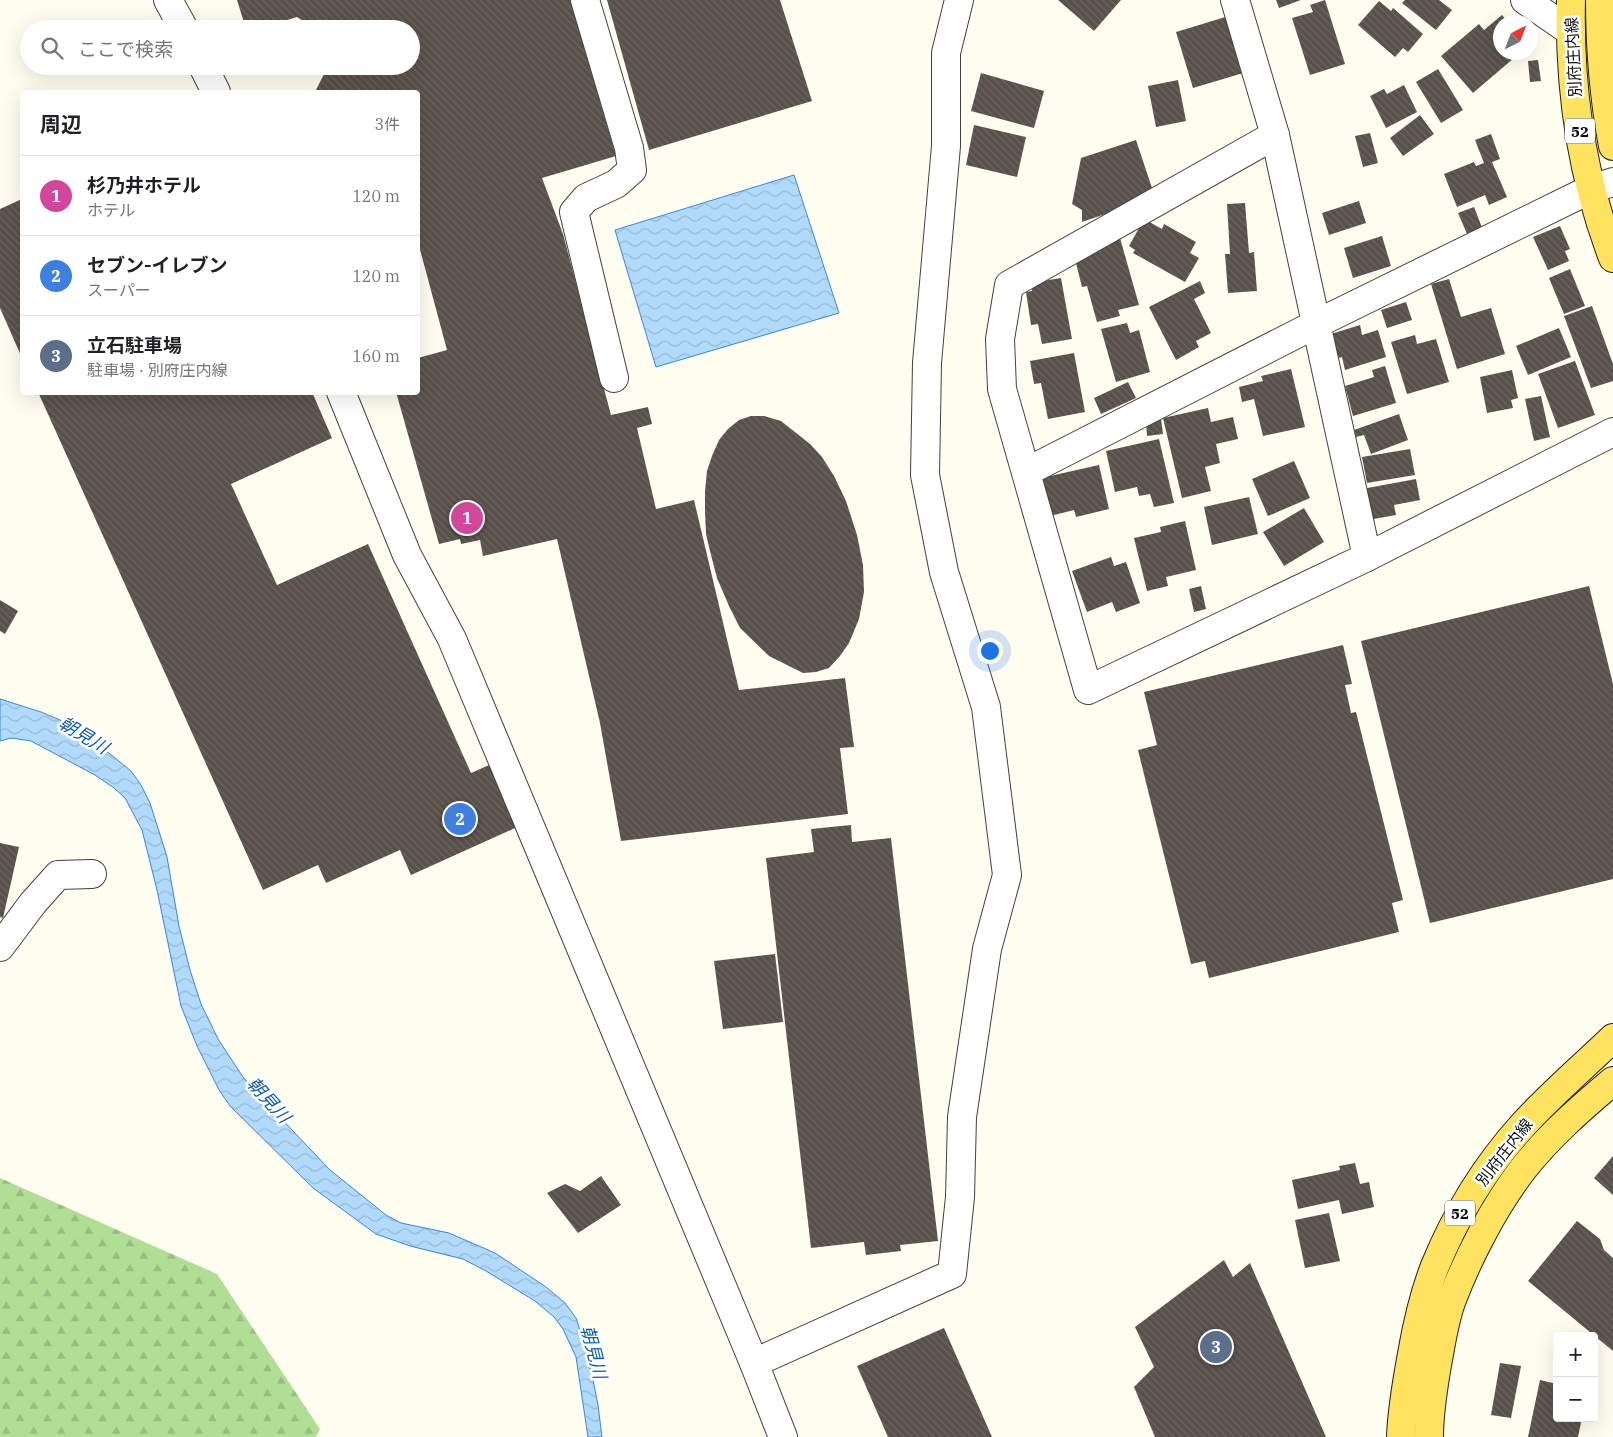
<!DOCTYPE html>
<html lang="ja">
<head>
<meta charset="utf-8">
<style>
  :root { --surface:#fff; --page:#f2f2f2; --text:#202124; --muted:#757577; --line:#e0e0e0; --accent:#c7221e }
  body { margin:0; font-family:"IBM Plex Serif","Noto Sans JP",serif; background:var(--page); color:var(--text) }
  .controls { position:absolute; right:15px; bottom:15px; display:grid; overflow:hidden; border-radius:5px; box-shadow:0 5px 20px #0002 }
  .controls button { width:45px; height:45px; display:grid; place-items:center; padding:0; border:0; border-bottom:1px solid var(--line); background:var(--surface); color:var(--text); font:25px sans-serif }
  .compass { position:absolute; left:1493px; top:15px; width:45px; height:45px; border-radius:50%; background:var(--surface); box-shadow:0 5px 20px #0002; rotate:42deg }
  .you { position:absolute; left:989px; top:650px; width:18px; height:18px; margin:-12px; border:4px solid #fff; border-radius:50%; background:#1a73e8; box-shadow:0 0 0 8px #1a73e833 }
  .badge { display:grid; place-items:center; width:32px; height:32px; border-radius:50%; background:var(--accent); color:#fff; font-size:16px; font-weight:700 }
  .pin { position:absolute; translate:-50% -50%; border:2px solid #fff; box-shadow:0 1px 5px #0006 }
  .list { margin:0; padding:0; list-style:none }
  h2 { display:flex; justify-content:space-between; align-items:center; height:65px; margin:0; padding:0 20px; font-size:21px }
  h2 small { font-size:16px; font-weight:400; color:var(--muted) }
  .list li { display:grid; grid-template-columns:32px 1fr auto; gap:15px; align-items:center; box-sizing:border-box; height:80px; padding:0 20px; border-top:1px solid var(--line) }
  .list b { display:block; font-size:19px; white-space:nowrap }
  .list p { margin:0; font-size:16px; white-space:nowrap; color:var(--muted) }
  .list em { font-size:16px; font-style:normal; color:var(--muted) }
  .icon { flex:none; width:28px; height:28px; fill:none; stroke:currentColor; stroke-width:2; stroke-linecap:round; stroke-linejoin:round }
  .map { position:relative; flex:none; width:1613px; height:1437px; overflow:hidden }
  .search { position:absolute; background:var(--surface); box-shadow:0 5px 20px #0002; left:20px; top:20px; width:400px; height:55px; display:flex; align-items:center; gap:12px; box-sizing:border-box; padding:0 18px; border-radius:28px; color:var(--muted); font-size:19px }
  .panel { position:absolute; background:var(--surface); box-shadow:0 5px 20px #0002; left:20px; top:90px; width:400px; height:305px; border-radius:5px }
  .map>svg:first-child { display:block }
</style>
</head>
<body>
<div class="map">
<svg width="1613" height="1437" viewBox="0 0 1613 1437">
  <defs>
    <pattern id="forest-firs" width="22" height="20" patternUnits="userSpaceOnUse" patternTransform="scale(1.25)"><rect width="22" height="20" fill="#b1de95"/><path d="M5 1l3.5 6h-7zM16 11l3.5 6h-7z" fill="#97bd7f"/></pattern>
    <pattern id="water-waves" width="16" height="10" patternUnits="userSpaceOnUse" patternTransform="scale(1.25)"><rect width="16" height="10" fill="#b1dafa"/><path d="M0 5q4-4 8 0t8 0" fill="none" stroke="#97bad5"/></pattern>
    <pattern id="building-back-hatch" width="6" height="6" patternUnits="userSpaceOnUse" patternTransform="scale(1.25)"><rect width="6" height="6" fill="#58504a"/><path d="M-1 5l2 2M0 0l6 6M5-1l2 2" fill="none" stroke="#6b6560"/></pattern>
  </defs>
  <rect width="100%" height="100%" fill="#fffdf0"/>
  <path fill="url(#forest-firs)" d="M 0,1178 L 217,1274 L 320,1429 L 316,1437 L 0,1437 Z"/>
  <g fill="url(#water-waves)" stroke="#3489d5">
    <path d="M 794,175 L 839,313 L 656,367 L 615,230 Z"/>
    <path d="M 0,699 L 41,712 L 60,720 L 109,753 L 131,771 L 141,785 L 150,803 L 167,857 L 179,926 L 190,970 L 201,1004 L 218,1039 L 243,1077 L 255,1091 L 330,1170 L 386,1215 L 401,1223 L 449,1233 L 495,1253 L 546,1287 L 565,1303 L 576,1318 L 588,1355 L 598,1405 L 602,1437 L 588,1437 L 576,1357 L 563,1329 L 554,1317 L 535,1301 L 486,1271 L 463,1259 L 410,1246 L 376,1234 L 313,1188 L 230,1106 L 219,1090 L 197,1046 L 181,1006 L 157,890 L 142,830 L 125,798 L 114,788 L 95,775 L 31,741 L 11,738 L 0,741 Z"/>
  </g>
  <g fill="url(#building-back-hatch)">
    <path d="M 237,0 L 570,0 L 616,156 L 542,178 L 563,234 L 611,415 L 648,407 L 652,424 L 637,428 L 656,509 L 694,500 L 739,690 L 845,678 L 854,747 L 840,748 L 848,814 L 621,841 L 600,723 L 557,539 L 483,556 L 480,540 L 461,544 L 460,539 L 439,544 L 396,392 L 418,392 L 418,358 L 447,350 L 418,242 L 418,92 L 315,92 L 328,66 L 411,66 L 411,29 L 316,29 L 297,17 L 258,29 L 246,29 Z"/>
    <path d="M 607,0 L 780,0 L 812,101 L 649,150 Z"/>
    <path d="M 1058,0 L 1121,0 L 1094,31 Z"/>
    <path d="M 1276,0 L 1301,0 L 1279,8 Z"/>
    <path d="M 1325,0 L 1345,64 L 1310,75 L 1292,18 L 1313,12 L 1310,5 Z"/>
    <path d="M 1405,0 L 1439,0 L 1452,10 L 1436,30 L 1402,3 Z"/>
    <path d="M 1379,1 L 1391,11 L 1393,8 L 1423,34 L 1408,52 L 1403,48 L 1395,57 L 1358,25 Z"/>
    <path d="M 1232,15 L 1250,71 L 1193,88 L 1176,32 Z"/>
    <path d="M 1502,15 L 1508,22 L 1500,22 L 1500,52 L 1521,52 L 1473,93 L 1441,56 L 1479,24 L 1484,30 Z"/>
    <path d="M 1538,60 L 1541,81 L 1530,82 L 1528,61 Z"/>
    <path d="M 1438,69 L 1463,110 L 1441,123 L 1416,82 Z"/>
    <path d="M 981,73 L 1044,91 L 1034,128 L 971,111 Z"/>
    <path d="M 1178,80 L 1186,121 L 1156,127 L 1148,86 Z"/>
    <path d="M 1404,85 L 1417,112 L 1386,128 L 1370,96 L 1384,89 L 1387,94 Z"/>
    <path d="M 1420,115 L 1434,134 L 1403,156 L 1390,138 Z"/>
    <path d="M 974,125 L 1026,137 L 1017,177 L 966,165 Z"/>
    <path d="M 1370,133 L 1378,163 L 1363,167 L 1355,136 Z"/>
    <path d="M 1491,134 L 1500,159 L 1492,162 L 1507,197 L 1489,205 L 1485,195 L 1457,207 L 1444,174 L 1474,162 L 1476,166 L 1484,163 L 1475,140 Z"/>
    <path d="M 1136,140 L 1155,197 L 1082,222 L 1082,210 L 1072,204 L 1081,158 Z"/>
    <path d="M 22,199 L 22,358 L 0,308 L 0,209 Z"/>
    <path d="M 1359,201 L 1366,223 L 1329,235 L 1322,213 Z"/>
    <path d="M 1245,203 L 1249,253 L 1254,252 L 1257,291 L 1228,293 L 1225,254 L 1230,254 L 1227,204 Z"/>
    <path d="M 1474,207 L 1483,230 L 1468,236 L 1458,213 Z"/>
    <path d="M 1144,219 L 1162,229 L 1164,224 L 1196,242 L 1190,253 L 1199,258 L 1185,282 L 1133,253 L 1135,250 L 1129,246 Z"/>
    <path d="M 1560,226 L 1570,249 L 1565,251 L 1569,261 L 1548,270 L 1533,237 Z"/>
    <path d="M 1382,236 L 1391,266 L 1353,278 L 1344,248 Z"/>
    <path d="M 1120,238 L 1139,305 L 1118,310 L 1120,316 L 1097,322 L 1087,286 L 1082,287 L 1074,255 L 1108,246 L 1107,241 Z"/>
    <path d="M 1570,269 L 1585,306 L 1564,314 L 1549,278 Z"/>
    <path d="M 1061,278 L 1072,339 L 1042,344 L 1038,324 L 1031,325 L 1026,292 L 1032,291 L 1031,283 Z"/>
    <path d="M 1449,279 L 1461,317 L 1491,308 L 1505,354 L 1457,369 L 1431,284 Z"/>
    <path d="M 1200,281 L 1205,293 L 1194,299 L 1211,333 L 1196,341 L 1199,347 L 1176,360 L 1149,307 Z"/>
    <path d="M 1406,302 L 1412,320 L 1387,328 L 1381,310 Z"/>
    <path d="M 1592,306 L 1613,364 L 1613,381 L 1591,388 L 1564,316 Z"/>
    <path d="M 1127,323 L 1130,333 L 1139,330 L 1150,372 L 1116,382 L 1101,329 Z"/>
    <path d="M 1360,325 L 1362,335 L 1378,330 L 1386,357 L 1345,370 L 1342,357 L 1339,358 L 1331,334 Z"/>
    <path d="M 1559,328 L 1571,357 L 1528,375 L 1516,346 Z"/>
    <path d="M 1415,335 L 1417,344 L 1436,339 L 1449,382 L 1407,394 L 1391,342 Z"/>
    <path d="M 1074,353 L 1085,412 L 1048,419 L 1041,383 L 1034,384 L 1030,361 Z"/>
    <path d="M 1575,361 L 1595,415 L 1558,428 L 1538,374 Z"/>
    <path d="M 1385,366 L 1396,403 L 1353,416 L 1345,386 L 1374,377 L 1372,370 Z"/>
    <path d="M 1291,369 L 1305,427 L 1263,436 L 1254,399 L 1242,402 L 1239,387 L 1263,381 L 1261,376 Z"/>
    <path d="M 1512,370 L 1518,398 L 1511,400 L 1513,408 L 1487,413 L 1480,377 Z"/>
    <path d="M 1128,382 L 1136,398 L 1101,414 L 1094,398 Z"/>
    <path d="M 38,392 L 312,392 L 332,438 L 231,484 L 277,585 L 368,544 L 471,773 L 496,762 L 524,824 L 411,875 L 400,850 L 326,883 L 318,865 L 263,890 Z"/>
    <path d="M 1541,396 L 1550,437 L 1534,441 L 1525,399 Z"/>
    <path d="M 1208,408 L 1211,422 L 1233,417 L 1238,439 L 1216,444 L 1220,463 L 1205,467 L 1211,491 L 1182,498 L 1163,418 Z"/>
    <path d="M 1399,414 L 1408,440 L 1371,454 L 1364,435 L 1356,437 L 1354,430 Z"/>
    <path d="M 751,416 L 764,416 L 781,421 L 810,444 L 822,457 L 834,476 L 846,501 L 857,535 L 863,565 L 864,592 L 859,619 L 849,643 L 840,656 L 829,668 L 816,672 L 803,673 L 769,656 L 740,628 L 729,606 L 717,578 L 710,551 L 706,534 L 705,511 L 705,491 L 707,471 L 712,456 L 719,440 L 728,429 L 739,420 Z"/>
    <path d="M 1161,419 L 1163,434 L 1147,436 L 1146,420 Z"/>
    <path d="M 1159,439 L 1174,503 L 1154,507 L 1150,494 L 1139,496 L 1137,487 L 1115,492 L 1106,451 Z"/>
    <path d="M 1410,449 L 1415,475 L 1367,483 L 1362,457 Z"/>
    <path d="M 1294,461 L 1310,498 L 1268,516 L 1252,479 Z"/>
    <path d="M 1099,465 L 1109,509 L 1076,517 L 1074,510 L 1050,516 L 1041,478 Z"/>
    <path d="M 1416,479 L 1420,500 L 1394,505 L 1396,515 L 1368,520 L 1362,489 Z"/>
    <path d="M 1249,497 L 1258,534 L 1212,545 L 1204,507 Z"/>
    <path d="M 1304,508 L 1324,542 L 1284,566 L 1263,532 Z"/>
    <path d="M 1185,521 L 1196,570 L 1166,577 L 1168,586 L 1147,591 L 1134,538 L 1161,532 L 1160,527 Z"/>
    <path d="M 1111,557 L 1114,566 L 1126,562 L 1140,603 L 1116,612 L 1112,602 L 1087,612 L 1072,571 Z"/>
    <path d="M 1201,586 L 1206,609 L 1194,612 L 1189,589 Z"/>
    <path d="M 1589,586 L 1613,684 L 1613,879 L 1430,923 L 1361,641 Z"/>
    <path d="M 0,600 L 18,611 L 5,634 L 0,631 Z"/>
    <path d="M 1343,645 L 1352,684 L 1345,685 L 1351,713 L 1356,712 L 1403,900 L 1392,903 L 1399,932 L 1209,978 L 1205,961 L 1191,964 L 1138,750 L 1157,745 L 1144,692 Z"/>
    <path d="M 851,825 L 852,842 L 891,838 L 938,1241 L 900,1245 L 901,1251 L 866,1255 L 864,1242 L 811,1248 L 766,858 L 814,852 L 811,829 Z"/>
    <path d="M 0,843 L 19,847 L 3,918 L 0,917 Z"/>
    <path d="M 775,954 L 783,1022 L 723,1029 L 714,961 Z"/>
    <path d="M 1613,1156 L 1613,1195 L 1594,1178 Z"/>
    <path d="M 1355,1163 L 1360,1184 L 1369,1182 L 1374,1207 L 1342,1214 L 1339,1200 L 1298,1209 L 1292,1180 L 1340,1170 L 1339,1166 Z"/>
    <path d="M 601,1176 L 621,1205 L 578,1233 L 547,1193 L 565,1184 L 580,1191 Z"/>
    <path d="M 1329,1213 L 1340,1261 L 1305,1268 L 1295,1220 Z"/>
    <path d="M 1577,1221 L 1600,1239 L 1604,1250 L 1613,1258 L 1613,1351 L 1528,1281 Z"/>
    <path d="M 1224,1260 L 1233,1277 L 1250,1263 L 1326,1437 L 1155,1437 L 1134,1387 L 1154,1367 L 1135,1327 Z"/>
    <path d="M 944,1328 L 992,1437 L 888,1437 L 857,1366 Z"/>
    <path d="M 1500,1363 L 1521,1366 L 1511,1418 L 1491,1415 Z"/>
    <path d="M 1540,1380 L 1557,1384 L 1557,1418 L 1582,1418 L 1578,1437 L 1528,1437 Z"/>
  </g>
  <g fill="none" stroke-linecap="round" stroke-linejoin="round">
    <defs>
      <g id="minor">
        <path d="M 168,0 L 184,29"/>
        <path d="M 585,0 L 629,148 L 632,170 L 616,184 L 586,198 L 574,212 L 614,378"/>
        <path d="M 1235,0 L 1275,135 L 1367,557"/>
        <path d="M 1525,0 L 1570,31"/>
        <path d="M 203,66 L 216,92"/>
        <path d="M 1275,135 L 1009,285 L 1000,339 L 1002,389 L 1088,690 L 1367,557 L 1613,432"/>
        <path d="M 341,392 L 407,555 L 452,639 L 754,1363 L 783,1437"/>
        <path d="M 1026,472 L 1316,324 L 1591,189 L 1613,182"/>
        <path d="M 0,947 L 33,903 L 58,875 L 92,874"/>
        <path d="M 754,1363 L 952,1274 L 960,1197 L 962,1117 L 987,949 L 1007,875 L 986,707 L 944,572 L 925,475 L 927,363 L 946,146 L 946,53 L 959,0"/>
      </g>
      <g id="major">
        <path d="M 1571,0 C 1569,87 1582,177 1613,258"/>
        <path d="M 1600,0 C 1600,49 1604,98 1613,146"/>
        <path d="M 1401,1437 C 1402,1409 1407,1381 1412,1354 C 1417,1325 1424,1294 1435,1266 C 1456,1215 1486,1166 1523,1125 C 1550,1095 1584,1066 1613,1038"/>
        <path d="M 1429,1437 C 1429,1409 1434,1381 1439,1354 C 1442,1337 1445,1319 1451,1302 C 1468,1257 1494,1207 1523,1169 C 1549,1136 1581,1108 1613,1081"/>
      </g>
    </defs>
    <use href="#minor" stroke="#414141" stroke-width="30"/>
    <use href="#major" stroke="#1f1f1f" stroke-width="30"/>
    <use href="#minor" stroke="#fff" stroke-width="28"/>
    <use href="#major" stroke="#ffe360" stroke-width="28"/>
  </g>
  <g text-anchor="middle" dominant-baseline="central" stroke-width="5" stroke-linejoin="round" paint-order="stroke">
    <g fill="#fff" stroke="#565656" stroke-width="1">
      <rect x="1565" y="118.5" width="30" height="25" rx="4"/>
      <rect x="1445" y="1200.5" width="30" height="25" rx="4"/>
    </g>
    <g font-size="15" font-weight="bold" fill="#0e0e0e">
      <text x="1580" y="131">52</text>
      <text x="1460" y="1213">52</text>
    </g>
    <g font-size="16" fill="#0e0e0e" stroke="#fff">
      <text transform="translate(1573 57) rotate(-93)">別府庄内線</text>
      <text transform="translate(1504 1152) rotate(-52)">別府庄内線</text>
    </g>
    <g font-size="18" font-style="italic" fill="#105ba8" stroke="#fff">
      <text transform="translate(84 735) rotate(31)">朝見川</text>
      <text transform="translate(269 1100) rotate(48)">朝見川</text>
      <text transform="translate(594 1352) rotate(75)">朝見川</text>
    </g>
  </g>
</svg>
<div class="controls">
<button>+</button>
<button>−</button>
</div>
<svg class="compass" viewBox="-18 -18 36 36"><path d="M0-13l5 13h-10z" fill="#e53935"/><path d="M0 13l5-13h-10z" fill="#757577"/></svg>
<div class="you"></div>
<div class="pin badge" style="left:467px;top:518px;background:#d1479c">1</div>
<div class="pin badge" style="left:460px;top:819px;background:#3f7fe0">2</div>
<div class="pin badge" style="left:1216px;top:1347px;background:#5c6f8a">3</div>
<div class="search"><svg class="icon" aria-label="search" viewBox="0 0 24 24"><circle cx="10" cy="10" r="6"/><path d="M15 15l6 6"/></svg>ここで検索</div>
<section class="panel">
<h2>周辺<small>3件</small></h2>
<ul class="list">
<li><span class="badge" style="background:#d1479c">1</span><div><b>杉乃井ホテル</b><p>ホテル</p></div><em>120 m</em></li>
<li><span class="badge" style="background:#3f7fe0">2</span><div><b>セブン-イレブン</b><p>スーパー</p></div><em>120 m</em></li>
<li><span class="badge" style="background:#5c6f8a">3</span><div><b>立石駐車場</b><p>駐車場 · 別府庄内線</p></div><em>160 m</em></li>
</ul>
</section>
</div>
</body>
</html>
